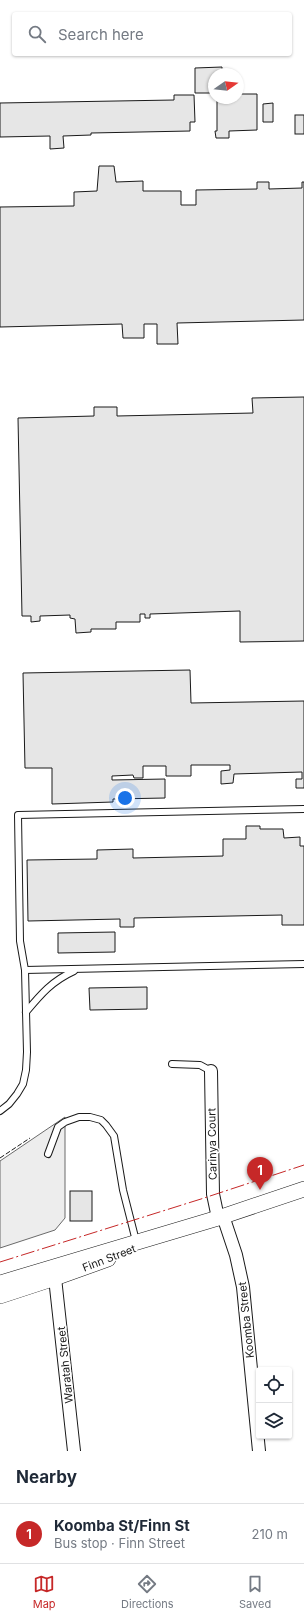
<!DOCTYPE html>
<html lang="en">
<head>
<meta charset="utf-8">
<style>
  :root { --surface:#fff; --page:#f2f2f3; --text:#1f2937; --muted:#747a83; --line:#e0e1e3; --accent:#c62828 }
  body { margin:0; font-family:Inter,sans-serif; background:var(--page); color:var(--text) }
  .controls { position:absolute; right:12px; bottom:12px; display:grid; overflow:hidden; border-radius:4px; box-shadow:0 1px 3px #0004 }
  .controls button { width:36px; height:36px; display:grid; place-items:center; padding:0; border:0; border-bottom:1px solid var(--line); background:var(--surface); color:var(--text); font:20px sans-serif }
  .compass { position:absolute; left:208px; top:68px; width:36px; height:36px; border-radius:50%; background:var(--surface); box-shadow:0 1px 3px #0004; rotate:76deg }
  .you { position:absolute; left:125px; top:798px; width:14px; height:14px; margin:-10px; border:3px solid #fff; border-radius:50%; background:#1a73e8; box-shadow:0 0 0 6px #1a73e833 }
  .badge { display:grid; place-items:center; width:26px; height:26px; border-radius:50%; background:var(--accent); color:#fff; font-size:13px; font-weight:700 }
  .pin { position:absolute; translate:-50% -33px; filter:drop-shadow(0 1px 2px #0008) }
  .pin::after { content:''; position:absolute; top:21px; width:14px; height:12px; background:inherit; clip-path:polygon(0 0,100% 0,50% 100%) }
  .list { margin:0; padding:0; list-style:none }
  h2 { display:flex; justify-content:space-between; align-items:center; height:52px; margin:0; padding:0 16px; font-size:17px }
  h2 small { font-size:13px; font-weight:400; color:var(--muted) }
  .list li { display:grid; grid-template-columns:26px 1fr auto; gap:12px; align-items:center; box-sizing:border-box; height:60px; padding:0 16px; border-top:1px solid var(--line) }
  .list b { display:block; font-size:15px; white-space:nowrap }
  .list p { margin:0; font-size:13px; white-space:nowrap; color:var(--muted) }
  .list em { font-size:13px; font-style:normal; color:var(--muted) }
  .icon { flex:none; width:22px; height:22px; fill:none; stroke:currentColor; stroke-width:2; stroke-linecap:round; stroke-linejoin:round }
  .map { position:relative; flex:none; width:304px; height:1451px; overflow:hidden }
  .search { position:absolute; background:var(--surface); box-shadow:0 1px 3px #0004; left:12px; right:12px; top:12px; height:44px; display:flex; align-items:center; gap:10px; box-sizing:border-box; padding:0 14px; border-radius:4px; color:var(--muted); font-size:15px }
  .sheet { height:112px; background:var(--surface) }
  nav { display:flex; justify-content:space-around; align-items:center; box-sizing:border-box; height:56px; border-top:1px solid var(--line); background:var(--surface); font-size:11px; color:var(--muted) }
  nav a { display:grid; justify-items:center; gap:2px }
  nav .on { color:var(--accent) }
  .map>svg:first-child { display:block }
</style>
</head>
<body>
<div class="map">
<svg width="304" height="1451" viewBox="0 0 304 1451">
  <rect width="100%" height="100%" fill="#fff"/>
  <path fill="#ededed" stroke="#6a6a6a" d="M 65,1117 L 65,1218 L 55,1230 L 0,1248 L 0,1161 Z"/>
  <g fill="#e6e6e6" stroke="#1a1a1a">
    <path d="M 222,67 L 222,74 L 214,74 L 214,93 L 195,93 L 195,68 Z"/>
    <path d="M 238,94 L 257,94 L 257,130 L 229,131 L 229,138 L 216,138 L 215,131 L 217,131 L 217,98 L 238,98 Z"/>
    <path d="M 174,95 L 194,95 L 195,122 L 190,122 L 190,131 L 91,133 L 91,135 L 63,136 L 64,148 L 50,149 L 50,136 L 0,137 L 0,103 L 174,100 Z"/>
    <path d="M 273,103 L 273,122 L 263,122 L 263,104 Z"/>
    <rect x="295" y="115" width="9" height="19"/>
    <path d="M 99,166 L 114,166 L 116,182 L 143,181 L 143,191 L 181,191 L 181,205 L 196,205 L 196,190 L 257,189 L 257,182 L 269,182 L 269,189 L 302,188 L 302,182 L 304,182 L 304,320 L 177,323 L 178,344 L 157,344 L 157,324 L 144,324 L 144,338 L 123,338 L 122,324 L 0,327 L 0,207 L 74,206 L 74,192 L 97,191 Z"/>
    <path d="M 304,397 L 304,641 L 240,642 L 240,611 L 150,614 L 150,618 L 145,618 L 145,614 L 140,614 L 140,622 L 116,622 L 116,629 L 91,629 L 91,632 L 76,633 L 75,619 L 70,618 L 70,615 L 40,616 L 40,621 L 31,622 L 31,616 L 22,616 L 18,418 L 94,416 L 94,407 L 117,407 L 117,416 L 253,413 L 252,398 Z"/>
    <path d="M 190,670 L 191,703 L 304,701 L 304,788 L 296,788 L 296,779 L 302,779 L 302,772 L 234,774 L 233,783 L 221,784 L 221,771 L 230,770 L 230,765 L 191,765 L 191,776 L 166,776 L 166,766 L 143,766 L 143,778 L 134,778 L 133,775 L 112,776 L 112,780 L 165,779 L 165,798 L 113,799 L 113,802 L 52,804 L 52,768 L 25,768 L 23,673 Z"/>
    <path d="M 246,826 L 260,826 L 260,829 L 283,829 L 284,838 L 300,837 L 300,846 L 304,846 L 304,925 L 282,925 L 282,915 L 134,918 L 134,927 L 120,927 L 120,919 L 28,921 L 27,860 L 97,859 L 97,850 L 133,849 L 133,858 L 223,856 L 223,839 L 246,839 Z"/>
    <path d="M 115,932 L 115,952 L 58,953 L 58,933 Z"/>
    <path d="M 147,987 L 147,1009 L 90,1010 L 89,988 Z"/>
    <rect x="70" y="1191" width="22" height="30"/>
  </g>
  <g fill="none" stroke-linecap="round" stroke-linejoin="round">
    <defs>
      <g id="service">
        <path d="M 25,970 L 304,964"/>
        <path d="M 26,1012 C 41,994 52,981 74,971"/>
        <path d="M 172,1064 L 200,1065 L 211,1071"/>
        <path d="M 0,1111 L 9,1104 L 17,1094 L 23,1084 L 26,1070 L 27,1052 L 25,970 L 20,941 L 18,815 L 304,809"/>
        <path d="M 48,1154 L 58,1127 L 65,1122 L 79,1117 L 90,1117 L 101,1120 L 106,1125 L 114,1136 L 123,1190 L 136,1241"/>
      </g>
      <g id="minor">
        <path d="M 211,1071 L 213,1194 L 218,1218"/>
        <path d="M 223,1216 L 236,1255 L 243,1287 L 259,1451"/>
        <path d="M 55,1278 L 74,1451"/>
      </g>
      <g id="tertiary">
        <path d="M 0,1283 L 218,1218 L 304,1189"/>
        <path d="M 0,1296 L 55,1278 L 108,1259"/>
      </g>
    </defs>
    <use href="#service" stroke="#1a1a1a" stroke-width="8"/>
    <use href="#minor" stroke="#1a1a1a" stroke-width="14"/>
    <use href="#tertiary" stroke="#1a1a1a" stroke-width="16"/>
    <use href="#service" stroke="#fff" stroke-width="6"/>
    <use href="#minor" stroke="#fff" stroke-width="12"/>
    <use href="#tertiary" stroke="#fff" stroke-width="15"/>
    <path stroke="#1a1a1a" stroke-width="1" stroke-dasharray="5 2" stroke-linecap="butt" d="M 0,1158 L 30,1138"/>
    <path stroke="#c62828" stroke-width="1" stroke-dasharray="14 3 2 3" stroke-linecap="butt" d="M 0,1262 L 201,1199 L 304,1165"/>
  </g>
  <g text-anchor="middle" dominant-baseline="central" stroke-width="3" stroke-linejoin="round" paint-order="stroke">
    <g font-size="11" fill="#1a1a1a" stroke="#fff">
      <text transform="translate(212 1144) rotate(-91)">Carinya Court</text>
      <text transform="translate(109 1258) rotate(-21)">Finn Street</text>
      <text transform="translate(246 1320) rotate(-96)">Koomba Street</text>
      <text transform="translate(65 1365) rotate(-96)">Waratah Street</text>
    </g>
  </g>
</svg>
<div class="controls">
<button><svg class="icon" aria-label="locate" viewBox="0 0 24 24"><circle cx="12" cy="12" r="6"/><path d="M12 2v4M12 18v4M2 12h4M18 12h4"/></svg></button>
<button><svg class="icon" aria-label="layers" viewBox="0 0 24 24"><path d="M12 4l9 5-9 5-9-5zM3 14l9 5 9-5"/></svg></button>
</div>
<svg class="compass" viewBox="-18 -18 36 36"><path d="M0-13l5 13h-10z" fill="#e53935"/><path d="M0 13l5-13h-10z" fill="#747a83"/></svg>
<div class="you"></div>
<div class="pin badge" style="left:260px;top:1190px">1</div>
<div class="search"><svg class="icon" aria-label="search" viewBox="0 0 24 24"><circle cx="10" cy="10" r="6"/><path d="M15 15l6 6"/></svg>Search here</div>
</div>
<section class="sheet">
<h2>Nearby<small></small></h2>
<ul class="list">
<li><span class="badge">1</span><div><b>Koomba St/Finn St</b><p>Bus stop · Finn Street</p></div><em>210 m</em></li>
</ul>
</section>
<nav>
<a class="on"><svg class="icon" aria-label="map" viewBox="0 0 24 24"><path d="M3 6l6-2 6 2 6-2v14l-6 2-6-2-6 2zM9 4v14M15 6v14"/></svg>Map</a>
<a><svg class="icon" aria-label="directions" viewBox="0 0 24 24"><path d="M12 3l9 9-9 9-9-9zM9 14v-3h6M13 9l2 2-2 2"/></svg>Directions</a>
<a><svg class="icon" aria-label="saved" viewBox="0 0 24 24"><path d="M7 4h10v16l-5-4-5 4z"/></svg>Saved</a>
</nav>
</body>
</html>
